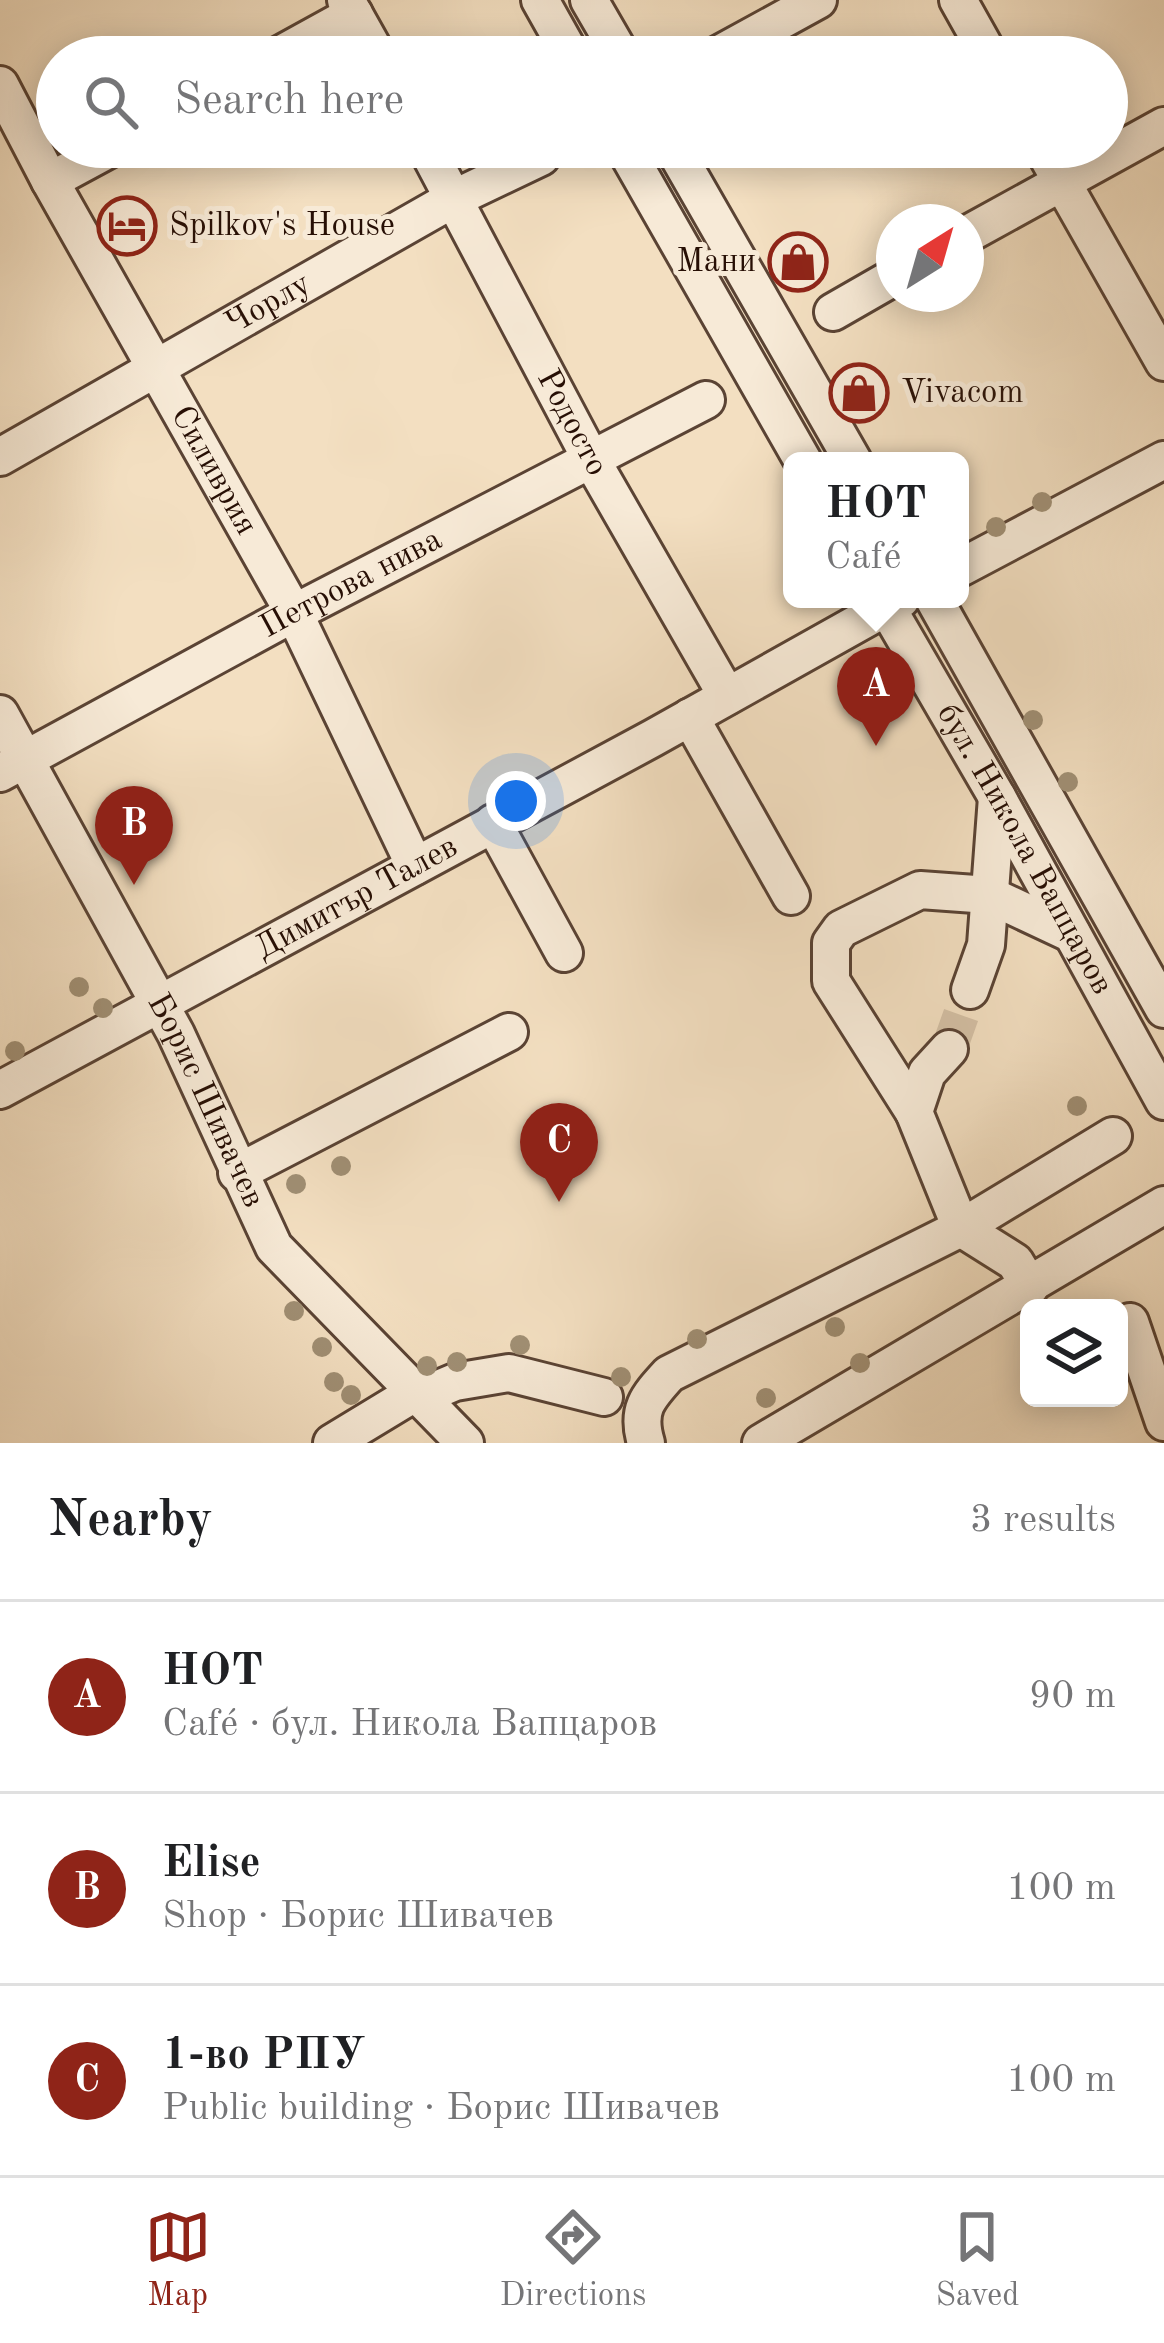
<!DOCTYPE html>
<html lang="en">
<head>
<meta charset="utf-8">
<style>
  :root { --surface:#fff; --page:#f2f2f2; --text:#202124; --muted:#757577; --line:#e0e0e0; --accent:#8f2418 }
  body { margin:0; font-family:"Old Standard TT",serif; background:var(--page); color:var(--text) }
  .controls { position:absolute; right:36px; bottom:36px; display:grid; overflow:hidden; border-radius:18px; box-shadow:0 6px 30px #0003 }
  .controls button { width:108px; height:108px; display:grid; place-items:center; padding:0; border:0; border-bottom:3px solid var(--line); background:var(--surface); color:var(--text); font:60px sans-serif }
  .compass { position:absolute; left:876px; top:204px; width:108px; height:108px; border-radius:50%; background:var(--surface); box-shadow:0 6px 30px #0003; rotate:37deg }
  .you { position:absolute; left:516px; top:801px; width:42px; height:42px; margin:-30px; border:9px solid #fff; border-radius:50%; background:#1a73e8; box-shadow:0 0 0 18px #1a73e833 }
  .badge { display:grid; place-items:center; width:78px; height:78px; border-radius:50%; background:var(--accent); color:#fff; font-size:39px; font-weight:700 }
  .pin { position:absolute; translate:-50% -99px; filter:drop-shadow(0 3px 6px #0008) }
  .pin::after { content:''; position:absolute; top:63px; width:42px; height:36px; background:inherit; clip-path:polygon(0 0,100% 0,50% 100%) }
  .popup { position:absolute; left:783px; top:452px; width:186px; height:156px; box-sizing:border-box; display:grid; place-content:center; border-radius:18px; background:var(--surface); filter:drop-shadow(0 3px 9px #0005); font-size:39px; white-space:nowrap; color:var(--muted) }
  .popup b { font-size:45px; color:var(--text) }
  .popup::after { content:''; position:absolute; left:50%; top:100%; margin-left:-24px; border:24px solid transparent; border-top-color:var(--surface) }
  .list { margin:0; padding:0; list-style:none }
  h2 { display:flex; justify-content:space-between; align-items:center; height:156px; margin:0; padding:0 48px; font-size:51px }
  h2 small { font-size:39px; font-weight:400; color:var(--muted) }
  .list li { display:grid; grid-template-columns:78px 1fr auto; gap:36px; align-items:center; box-sizing:border-box; height:192px; padding:0 48px; border-top:3px solid var(--line) }
  .list b { display:block; font-size:45px; white-space:nowrap }
  .list p { margin:0; font-size:39px; white-space:nowrap; color:var(--muted) }
  .list em { font-size:39px; font-style:normal; color:var(--muted) }
  .icon { flex:none; width:66px; height:66px; fill:none; stroke:currentColor; stroke-width:2; stroke-linecap:round; stroke-linejoin:round }
  .map { position:relative; flex:none; width:1164px; height:1443px; overflow:hidden }
  .search { position:absolute; background:var(--surface); box-shadow:0 6px 30px #0003; left:36px; right:36px; top:36px; height:132px; display:flex; align-items:center; gap:30px; box-sizing:border-box; padding:0 42px; border-radius:66px; color:var(--muted); font-size:45px }
  .sheet { height:732px; background:var(--surface) }
  nav { display:flex; justify-content:space-around; align-items:center; box-sizing:border-box; height:168px; border-top:3px solid var(--line); background:var(--surface); font-size:33px; color:var(--muted) }
  nav a { display:grid; justify-items:center; gap:6px }
  nav .on { color:var(--accent) }
  .map>svg:first-child { display:block }
</style>
</head>
<body>
<div class="map">
<svg width="1164" height="1443" viewBox="0 0 1164 1443">
  <rect width="100%" height="100%" fill="#f3dfc1"/>
  <filter id="stains"><feTurbulence type="fractalNoise" baseFrequency=".00167" numOctaves="4"/><feColorMatrix values="0 0 0 0 .2 0 0 0 0 .09 0 0 0 0 .02 0 0 0 .5 -.17"/></filter>
  <radialGradient id="worn" r=".72"><stop offset=".6" stop-color="#630" stop-opacity="0"/><stop offset="1" stop-color="#630" stop-opacity=".3"/></radialGradient>
  <g fill="none" stroke-linecap="round" stroke-linejoin="round">
    <path stroke="#d4c0a5" stroke-width="36" stroke-dasharray="36 18" stroke-linecap="butt" d="M 949,1049 L 970,990"/>
    <defs>
      <g id="minor">
        <path d="M 346,0 L 378,57"/>
        <path d="M 540,0 L 572,57"/>
        <path d="M 589,0 L 622,57"/>
        <path d="M 958,0 L 990,57"/>
        <path d="M 276,57 L 354,14"/>
        <path d="M 714,57 L 818,0"/>
        <path id="s1" d="M 0,85 L 50,181 L 294,613 L 415,866"/>
        <path id="s2" d="M 426,147 L 592,461 L 727,696"/>
        <path d="M 624,147 L 803,461"/>
        <path d="M 673,147 L 853,461"/>
        <path d="M 1042,147 L 1164,362"/>
        <path d="M 50,181 L 113,147"/>
        <path d="M 966,235 L 1164,126"/>
        <path d="M 833,312 L 894,277"/>
        <path id="s3" d="M 0,457 L 453,199 L 541,157"/>
        <path d="M 960,568 L 1164,460"/>
        <path id="s4" d="M 882,599 L 997,797 L 1164,1101"/>
        <path d="M 934,599 L 1164,1009"/>
        <path id="s5" d="M 0,714 L 176,1034 L 274,1247 L 465,1443"/>
        <path d="M 690,717 L 791,896"/>
        <path id="s6" d="M 0,773 L 294,613 L 706,400"/>
        <path d="M 493,823 L 564,953"/>
        <path d="M 970,990 L 986,945 L 997,797"/>
        <path d="M 949,1049 L 927,1073 L 914,1112 L 961,1228 L 1015,1262 L 1030,1287"/>
        <path id="s7" d="M 0,1090 L 653,738 L 901,599"/>
        <path d="M 914,1112 L 831,981 L 831,943 L 841,929 L 920,890 L 989,895 L 1072,934"/>
        <path d="M 237,1173 L 509,1032"/>
        <path d="M 1130,1322 L 1164,1422"/>
        <path d="M 332,1443 L 416,1392 L 436,1390 L 455,1382 L 509,1373 L 604,1397"/>
        <path d="M 646,1443 C 636,1410 647,1398 669,1374 L 961,1228 L 1113,1136"/>
        <path d="M 761,1443 L 1164,1205"/>
      </g>
    </defs>
    <use href="#minor" stroke="#5a4334" stroke-width="42"/>
    <use href="#minor" stroke="#f7ead7" stroke-width="36"/>
  </g>
  <g fill="#a08f74">
    <circle cx="1042" cy="502" r="10"/>
    <circle cx="996" cy="527" r="10"/>
    <circle cx="1033" cy="720" r="10"/>
    <circle cx="1068" cy="782" r="10"/>
    <circle cx="79" cy="987" r="10"/>
    <circle cx="103" cy="1008" r="10"/>
    <circle cx="15" cy="1051" r="10"/>
    <circle cx="1077" cy="1106" r="10"/>
    <circle cx="341" cy="1166" r="10"/>
    <circle cx="296" cy="1184" r="10"/>
    <circle cx="294" cy="1311" r="10"/>
    <circle cx="835" cy="1327" r="10"/>
    <circle cx="697" cy="1339" r="10"/>
    <circle cx="520" cy="1345" r="10"/>
    <circle cx="322" cy="1347" r="10"/>
    <circle cx="457" cy="1362" r="10"/>
    <circle cx="860" cy="1363" r="10"/>
    <circle cx="427" cy="1366" r="10"/>
    <circle cx="621" cy="1377" r="10"/>
    <circle cx="334" cy="1382" r="10"/>
    <circle cx="351" cy="1395" r="10"/>
    <circle cx="766" cy="1398" r="10"/>
  </g>
  <defs>
    <symbol id="hotel-ring" viewBox="-11 -11 22 22"><circle r="9.5" fill="#f7ead7" stroke="#8f2418" stroke-width="1.5"/><path d="M-6-4.5h1.5V1H6V5H4.5V3h-9V5H-6ZM-4 0a1.8 1.8 0 1 1 3.6 0ZM.5 0V-2.5h3Q6-2.5 6 0Z" fill="#8f2418"/></symbol>
    <symbol id="shop-ring" viewBox="-11 -11 22 22"><circle r="9.5" fill="#f7ead7" stroke="#8f2418" stroke-width="1.5"/><path d="M-5-2.5h2.3a2.7 3.5 0 0 1 5.4 0H5L5.5 6h-11ZM-1.5-2.5h3a1.5 2.3 0 0 0-3 0Z" fill="#8f2418"/></symbol>
  </defs>
  <g fill-rule="evenodd">
    <use href="#hotel-ring" x="94" y="193" width="66" height="66"/>
    <use href="#shop-ring" x="765" y="229" width="66" height="66"/>
    <use href="#shop-ring" x="826" y="360" width="66" height="66"/>
  </g>
  <g text-anchor="middle" dominant-baseline="central" stroke-width="10" stroke-linejoin="round" paint-order="stroke">
    <g font-size="33" fill="#270f05" stroke="#f7ead7" text-anchor="start">
      <text x="169" y="226">Spilkov's House</text>
      <text x="756" y="262" text-anchor="end">Мани</text>
      <text x="901" y="393">Vivacom</text>
    </g>
    <g font-size="33" fill="#270f05" stroke="#f7ead7">
      <text stroke="none"><textPath href="#s3" startOffset="309">Чорлу</textPath></text>
      <text stroke="none"><textPath href="#s2" startOffset="312">Родосто</textPath></text>
      <text stroke="none"><textPath href="#s1" startOffset="441">Силиврия</textPath></text>
      <text stroke="none"><textPath href="#s6" startOffset="399">Петрова нива</textPath></text>
      <text stroke="none"><textPath href="#s4" startOffset="288">бул. Никола Вапцаров</textPath></text>
      <text stroke="none"><textPath href="#s7" startOffset="405">Димитър Талев</textPath></text>
      <text stroke="none"><textPath href="#s5" startOffset="438">Борис Шивачев</textPath></text>
    </g>
  </g>
  <rect width="100%" height="100%" filter="url(#stains)"/>
  <rect width="100%" height="100%" fill="url(#worn)"/>
</svg>
<div class="controls">
<button><svg class="icon" aria-label="layers" viewBox="0 0 24 24"><path d="M12 4l9 5-9 5-9-5zM3 14l9 5 9-5"/></svg></button>
</div>
<svg class="compass" viewBox="-18 -18 36 36"><path d="M0-13l5 13h-10z" fill="#e53935"/><path d="M0 13l5-13h-10z" fill="#757577"/></svg>
<div class="you"></div>
<div class="pin badge" style="left:876px;top:746px">A</div>
<div class="popup"><b>HOT</b>Café</div>
<div class="pin badge" style="left:134px;top:885px">B</div>
<div class="pin badge" style="left:559px;top:1202px">C</div>
<div class="search"><svg class="icon" aria-label="search" viewBox="0 0 24 24"><circle cx="10" cy="10" r="6"/><path d="M15 15l6 6"/></svg>Search here</div>
</div>
<section class="sheet">
<h2>Nearby<small>3 results</small></h2>
<ul class="list">
<li><span class="badge">A</span><div><b>HOT</b><p>Café · бул. Никола Вапцаров</p></div><em>90 m</em></li>
<li><span class="badge">B</span><div><b>Elise</b><p>Shop · Борис Шивачев</p></div><em>100 m</em></li>
<li><span class="badge">C</span><div><b>1-во РПУ</b><p>Public building · Борис Шивачев</p></div><em>100 m</em></li>
</ul>
</section>
<nav>
<a class="on"><svg class="icon" aria-label="map" viewBox="0 0 24 24"><path d="M3 6l6-2 6 2 6-2v14l-6 2-6-2-6 2zM9 4v14M15 6v14"/></svg>Map</a>
<a><svg class="icon" aria-label="directions" viewBox="0 0 24 24"><path d="M12 3l9 9-9 9-9-9zM9 14v-3h6M13 9l2 2-2 2"/></svg>Directions</a>
<a><svg class="icon" aria-label="saved" viewBox="0 0 24 24"><path d="M7 4h10v16l-5-4-5 4z"/></svg>Saved</a>
</nav>
</body>
</html>
